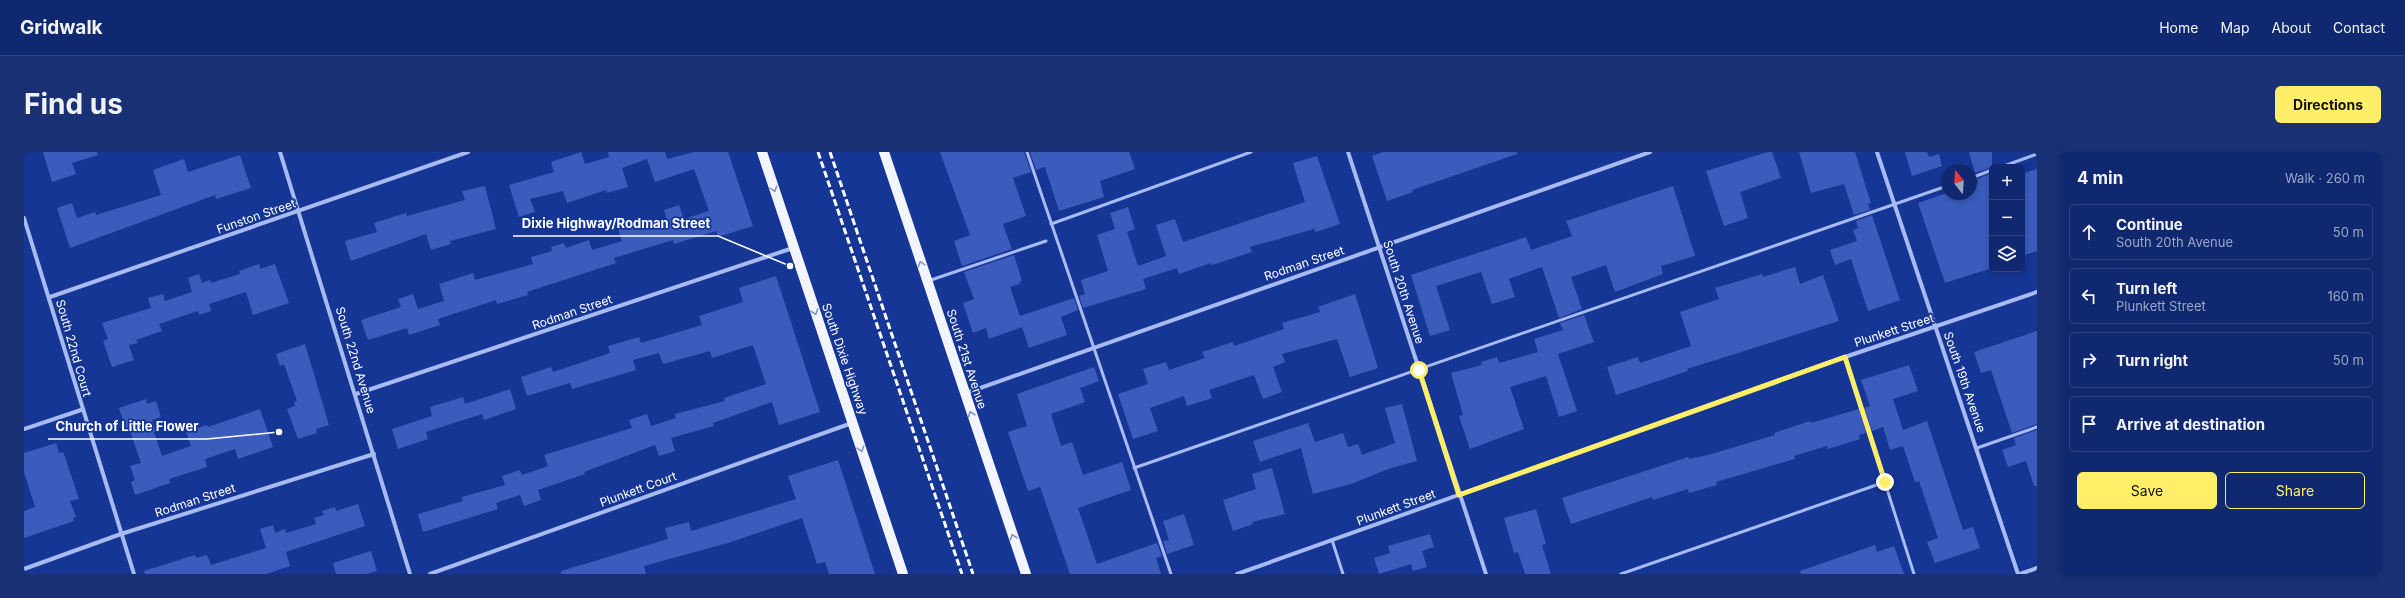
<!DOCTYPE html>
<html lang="en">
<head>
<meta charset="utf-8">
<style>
  :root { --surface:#102870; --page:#193075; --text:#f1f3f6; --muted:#9ca6c3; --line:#304483; --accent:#ffef68 }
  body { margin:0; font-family:Inter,sans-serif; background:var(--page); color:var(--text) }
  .controls { position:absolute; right:12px; top:12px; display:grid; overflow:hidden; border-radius:6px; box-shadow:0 2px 6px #0003 }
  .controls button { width:36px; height:36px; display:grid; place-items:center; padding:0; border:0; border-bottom:1px solid var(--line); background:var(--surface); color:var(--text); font:20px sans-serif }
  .compass { position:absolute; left:1917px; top:12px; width:36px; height:36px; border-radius:50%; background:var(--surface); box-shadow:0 2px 6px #0003; rotate:343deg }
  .stop { position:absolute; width:12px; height:12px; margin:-9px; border:3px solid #ffef68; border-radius:50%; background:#fff }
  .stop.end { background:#ffef68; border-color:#fff; box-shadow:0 1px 4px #0008 }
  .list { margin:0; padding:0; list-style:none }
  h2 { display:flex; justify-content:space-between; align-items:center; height:52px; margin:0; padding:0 16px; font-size:17px }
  h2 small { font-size:13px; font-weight:400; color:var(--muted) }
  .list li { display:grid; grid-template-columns:26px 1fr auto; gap:12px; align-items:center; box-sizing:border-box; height:56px; margin:0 8px 8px; padding:0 8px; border:1px solid var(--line); border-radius:6px }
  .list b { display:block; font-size:15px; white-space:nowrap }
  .list p { margin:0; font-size:13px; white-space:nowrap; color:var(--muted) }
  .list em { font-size:13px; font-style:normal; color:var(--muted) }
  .actions { display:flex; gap:8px; padding:12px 16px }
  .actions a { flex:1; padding:9px 0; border:1px solid var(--accent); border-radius:6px; text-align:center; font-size:14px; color:var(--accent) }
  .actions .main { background:var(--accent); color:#111 }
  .icon { flex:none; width:22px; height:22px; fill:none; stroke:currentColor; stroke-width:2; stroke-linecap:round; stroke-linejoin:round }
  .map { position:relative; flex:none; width:2013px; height:422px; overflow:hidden; border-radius:6px }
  header { display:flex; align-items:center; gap:24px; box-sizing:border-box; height:56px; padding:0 20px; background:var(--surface); border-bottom:1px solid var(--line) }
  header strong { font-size:19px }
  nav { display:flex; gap:22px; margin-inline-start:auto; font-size:14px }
  .intro { display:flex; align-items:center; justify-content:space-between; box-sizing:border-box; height:96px; padding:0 24px }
  h1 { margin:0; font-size:28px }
  .button { padding:10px 18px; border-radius:6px; background:var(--accent); color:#111; font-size:14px; font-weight:700 }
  main { display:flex; gap:24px; padding:0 24px }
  aside { flex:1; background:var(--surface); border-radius:6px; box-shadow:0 2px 6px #0003 }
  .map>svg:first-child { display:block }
</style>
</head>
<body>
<header>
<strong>Gridwalk</strong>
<nav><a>Home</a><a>Map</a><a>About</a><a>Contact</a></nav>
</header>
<div class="intro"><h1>Find us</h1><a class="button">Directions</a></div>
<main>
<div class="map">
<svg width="2013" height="422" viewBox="0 0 2013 422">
  <rect width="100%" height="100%" fill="#163695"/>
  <g fill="#3b5cbc">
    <path d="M 19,0 L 73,0 L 74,3 L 48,11 L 52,22 L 28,30 Z"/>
    <path d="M 557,0 L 561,12 L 585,5 L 584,0 L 641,0 L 643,7 L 670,0 L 704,0 L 729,74 L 694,85 L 692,79 L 650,92 L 649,88 L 590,106 L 592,111 L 503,140 L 504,143 L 473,152 L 472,148 L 414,167 L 416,173 L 385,183 L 383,176 L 344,188 L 337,168 L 377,155 L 374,147 L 389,142 L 394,157 L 420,149 L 415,132 L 449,121 L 451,128 L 509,112 L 507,105 L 528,99 L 527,95 L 540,91 L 542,96 L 565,88 L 568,98 L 598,89 L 593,74 L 607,70 L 610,78 L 643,68 L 640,58 L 655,53 L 660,67 L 685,59 L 670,17 L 631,30 L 623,7 L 598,16 L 604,35 L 583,41 L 582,38 L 543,51 L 539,39 L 506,47 L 511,60 L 495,65 L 485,33 L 530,20 L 527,10 Z"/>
    <path d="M 916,0 L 1000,0 L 1007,20 L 989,26 L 1002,64 L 979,72 L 988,97 L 938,114 L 930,89 L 946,83 Z"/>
    <path d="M 1006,0 L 1105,0 L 1111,17 L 1076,29 L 1080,45 L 1035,59 L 1021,15 L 1012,18 Z"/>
    <path d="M 1359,0 L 1493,0 L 1493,2 L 1388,38 L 1389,40 L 1363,49 L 1348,4 Z"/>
    <path d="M 1744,0 L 1748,0 L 1757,26 L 1716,40 L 1724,66 L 1700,74 L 1682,19 Z"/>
    <path d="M 1775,0 L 1831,0 L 1847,51 L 1844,52 L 1846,58 L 1830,63 L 1820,32 L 1787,41 Z"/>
    <path d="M 1881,0 L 1903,0 L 1905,5 L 1915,2 L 1918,14 L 1888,24 Z"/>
    <path d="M 1945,0 L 1968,0 L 1968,15 L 1951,21 Z"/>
    <path d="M 216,3 L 227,36 L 192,47 L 191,43 L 46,96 L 33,56 L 48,51 L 53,66 L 71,60 L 72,63 L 137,43 L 129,18 L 160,7 L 164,20 Z"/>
    <path d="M 1293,4 L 1316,72 L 1292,80 L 1290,77 L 1226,95 L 1228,100 L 1188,113 L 1187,111 L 1155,122 L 1153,116 L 1119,127 L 1122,137 L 1059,156 L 1055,144 L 1061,142 L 1057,128 L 1084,119 L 1073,83 L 1091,77 L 1086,61 L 1104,55 L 1111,77 L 1103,80 L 1114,114 L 1142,104 L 1132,73 L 1151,67 L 1159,90 L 1281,50 L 1269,11 Z"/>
    <path d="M 2013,17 L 2013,99 L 1998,104 L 1998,22 Z"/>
    <path d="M 1968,21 L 1968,116 L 1921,131 L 1894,51 L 1923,41 L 1947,42 L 1947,33 L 1954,31 L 1953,27 Z"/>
    <path d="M 461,34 L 472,77 L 426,89 L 427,92 L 407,98 L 402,82 L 327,109 L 321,89 L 353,80 L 350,71 L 382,61 L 383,64 L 441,48 L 438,39 Z"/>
    <path d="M 1649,34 L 1671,104 L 1637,114 L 1639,122 L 1591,140 L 1582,113 L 1547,125 L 1558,157 L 1535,166 L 1518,115 L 1485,127 L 1491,145 L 1468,152 L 1457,120 L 1412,134 L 1426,178 L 1406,184 L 1387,123 L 1502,85 L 1507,98 L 1548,84 L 1542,69 Z"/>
    <path d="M 1848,63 L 1876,148 L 1844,159 L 1827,107 L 1811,113 L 1806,98 L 1833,89 L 1829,78 L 1834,76 L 1832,69 Z"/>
    <path d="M 990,103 L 998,129 L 995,130 L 996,132 L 986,135 L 996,164 L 1050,146 L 1054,158 L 1037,165 L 1043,183 L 1005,196 L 998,175 L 965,187 L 962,176 L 949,181 L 939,151 L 950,147 L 940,120 Z"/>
    <path d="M 235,112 L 236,117 L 251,112 L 265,151 L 229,163 L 222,140 L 185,152 L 187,159 L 175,163 L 174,159 L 135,172 L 138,179 L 112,188 L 114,191 L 105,193 L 110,208 L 88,215 L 79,189 L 84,187 L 78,171 L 127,156 L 124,146 L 139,142 L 141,149 L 168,140 L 164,126 L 175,122 L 178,131 L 186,128 L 187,131 L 216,122 L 215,119 Z"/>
    <path d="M 1771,115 L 1776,132 L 1799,123 L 1815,169 L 1663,217 L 1664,219 L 1592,243 L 1583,215 L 1614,205 L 1616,211 L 1667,194 L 1656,160 L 1695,147 L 1691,136 L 1738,122 L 1739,125 Z"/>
    <path d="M 752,124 L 796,260 L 755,273 L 748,250 L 689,271 L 690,274 L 647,286 L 651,299 L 635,304 L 631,293 L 560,320 L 561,322 L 514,338 L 517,348 L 500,354 L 496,343 L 472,351 L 474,357 L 399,380 L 394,362 L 439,349 L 438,345 L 481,333 L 478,324 L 496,318 L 498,323 L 524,314 L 520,303 L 608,276 L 605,268 L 623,262 L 627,274 L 652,266 L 651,262 L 701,249 L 700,246 L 742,232 L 729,193 L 688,206 L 686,199 L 639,212 L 635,201 L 609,208 L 612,218 L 548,237 L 546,231 L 503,244 L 497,225 L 527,215 L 529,220 L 586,201 L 584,194 L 615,185 L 617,191 L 678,173 L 675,164 L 719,150 L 715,136 Z"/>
    <path d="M 1331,142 L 1354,216 L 1326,225 L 1313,187 L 1258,202 L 1261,210 L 1249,215 L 1258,240 L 1239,247 L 1230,223 L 1185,238 L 1188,246 L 1163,254 L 1160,244 L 1126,256 L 1134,279 L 1109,287 L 1094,242 L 1124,232 L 1119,217 L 1142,210 L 1145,218 L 1181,206 L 1178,200 L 1209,190 L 1210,194 L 1260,177 L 1258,171 L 1296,160 L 1294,155 Z"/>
    <path d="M 1560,163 L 1570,190 L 1534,202 L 1553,259 L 1535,265 L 1522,224 L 1486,235 L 1500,277 L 1446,297 L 1435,264 L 1439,263 L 1427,221 L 1458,213 L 1457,210 L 1473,205 L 1475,211 L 1514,200 L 1510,187 L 1539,178 L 1536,171 Z"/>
    <path d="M 2013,179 L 2013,272 L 1988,281 L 1967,218 L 1957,221 L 1950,200 Z"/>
    <path d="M 281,192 L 305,273 L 292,277 L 293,281 L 274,287 L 263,257 L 271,254 L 270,250 L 273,249 L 260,212 L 256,214 L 252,202 Z"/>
    <path d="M 1885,213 L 1894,239 L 1869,247 L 1879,278 L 1903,269 L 1939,378 L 1949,375 L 1956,396 L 1911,411 L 1903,390 L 1914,386 L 1895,329 L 1891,330 L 1879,294 L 1866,298 L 1859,275 L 1848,279 L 1840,256 L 1846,254 L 1837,228 Z"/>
    <path d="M 1070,215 L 1075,229 L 1056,236 L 1061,250 L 1027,262 L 1037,294 L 1048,290 L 1059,323 L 1098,310 L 1107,338 L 1054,356 L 1073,412 L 1133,391 L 1138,404 L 1132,406 L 1137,422 L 1046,422 L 1016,335 L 1004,339 L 984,280 L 1003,274 L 993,242 Z"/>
    <path d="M 486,237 L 492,257 L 460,268 L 458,262 L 402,280 L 404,287 L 374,297 L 368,277 L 408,264 L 406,255 L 439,245 L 441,252 Z"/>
    <path d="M 122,247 L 123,252 L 132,249 L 137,265 L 128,268 L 132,279 L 130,280 L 138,304 L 167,294 L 162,280 L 183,273 L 184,275 L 236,257 L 249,295 L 214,307 L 211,297 L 181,307 L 183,315 L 145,327 L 146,331 L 111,343 L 107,330 L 111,328 L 106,314 L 117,311 L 105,276 L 102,277 L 95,256 Z"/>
    <path d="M 1378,252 L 1393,309 L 1367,316 L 1327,332 L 1289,342 L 1277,296 L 1236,310 L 1229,289 L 1284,271 L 1291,290 L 1319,281 L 1324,295 L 1334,292 L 1338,303 L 1371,291 L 1361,256 Z"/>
    <path d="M 1835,257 L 1842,281 L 1835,283 L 1836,287 L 1804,297 L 1803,294 L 1770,304 L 1771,307 L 1692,330 L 1693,333 L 1665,341 L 1664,337 L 1629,348 L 1628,345 L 1547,372 L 1538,346 L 1664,305 L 1665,307 L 1684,303 L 1751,283 L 1750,281 L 1786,269 L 1787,271 Z"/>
    <path d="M 2013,278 L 2013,334 L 2010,334 L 2002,309 L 1984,315 L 1978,298 L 1992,293 L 1990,286 Z"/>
    <path d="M 32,291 L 35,301 L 39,300 L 42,308 L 55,347 L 46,349 L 52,365 L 49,366 L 50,369 L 0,386 L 0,359 L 11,355 L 0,320 L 0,301 Z"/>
    <path d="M 814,308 L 851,422 L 805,422 L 801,410 L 793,412 L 778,366 L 704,391 L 620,414 L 622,422 L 537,422 L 537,419 L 644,387 L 641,376 L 665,370 L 667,379 L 772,347 L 764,324 Z"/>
    <path d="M 1248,316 L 1261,362 L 1228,370 L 1229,372 L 1209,379 L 1199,348 L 1232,337 L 1228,322 Z"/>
    <path d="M 334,352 L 341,374 L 262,400 L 266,414 L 242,422 L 121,422 L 120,419 L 171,403 L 172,406 L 183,403 L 187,413 L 242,396 L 236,377 L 249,373 L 251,381 L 261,377 L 262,381 L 292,372 L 290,366 L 300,363 L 298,359 L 311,355 L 312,359 Z"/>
    <path d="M 1512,357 L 1522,392 L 1518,393 L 1527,422 L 1501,422 L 1494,400 L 1490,401 L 1480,366 Z"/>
    <path d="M 1160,362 L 1170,393 L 1143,402 L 1139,389 L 1145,388 L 1139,369 Z"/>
    <path d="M 1406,382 L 1410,395 L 1398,399 L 1403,415 L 1389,419 L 1387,412 L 1355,422 L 1350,406 L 1366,401 L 1364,394 Z"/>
    <path d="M 1851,393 L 1853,400 L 1870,394 L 1880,422 L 1777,422 L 1776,419 Z"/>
    <path d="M 347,399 L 353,419 L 343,422 L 312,422 L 309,411 Z"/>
  </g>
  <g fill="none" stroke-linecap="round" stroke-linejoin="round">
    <g stroke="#a7bbf1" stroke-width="3">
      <path d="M 1003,0 L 1147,422"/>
      <path d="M 1977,15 L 2013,2"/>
      <path d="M 1947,26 L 1968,18"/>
      <path d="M 1027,72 L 1227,0"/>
      <path d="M 904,129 L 1022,89"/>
      <path d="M 1821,205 L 1890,422"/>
      <path d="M 1953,296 L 2013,275"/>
      <path d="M 1110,316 L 1923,34"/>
      <path d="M 1308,388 L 1319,422"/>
      <path d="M 1597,422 L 1861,330"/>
    </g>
    <g stroke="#a7bbf1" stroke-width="4">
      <path d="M 256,0 L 386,422"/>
      <path d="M 1324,0 L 1462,422"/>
      <path d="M 1853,0 L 1994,422"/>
      <path d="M 0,66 L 110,422"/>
      <path d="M 26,145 L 444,0"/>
      <path d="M 942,241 L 1626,0"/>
      <path d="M 332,242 L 769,96"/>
      <path d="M 0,277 L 57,258"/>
      <path d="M 0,417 L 97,382 L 350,302"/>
      <path d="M 406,422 L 828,271"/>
      <path d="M 1213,422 L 1821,205 L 2013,140"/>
      <path d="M 1996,422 L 2013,416"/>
    </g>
    <g stroke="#f2f4ff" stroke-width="10">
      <path d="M 738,0 L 879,422"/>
      <path d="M 860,0 L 1002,422"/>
    </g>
    <g stroke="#fff" stroke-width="3" stroke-dasharray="7 3" stroke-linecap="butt">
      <path d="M 794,0 L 938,422"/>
      <path d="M 806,0 L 949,422"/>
    </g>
  </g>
  <defs><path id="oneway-chevron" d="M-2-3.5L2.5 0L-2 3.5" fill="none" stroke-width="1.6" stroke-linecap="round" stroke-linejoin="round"/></defs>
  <g stroke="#8495ca">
    <use href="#oneway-chevron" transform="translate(750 37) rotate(72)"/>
    <use href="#oneway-chevron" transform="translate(897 112) rotate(-108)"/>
    <use href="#oneway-chevron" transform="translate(791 160) rotate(71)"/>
    <use href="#oneway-chevron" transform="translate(947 262) rotate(-109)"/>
    <use href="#oneway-chevron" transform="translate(837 297) rotate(72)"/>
    <use href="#oneway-chevron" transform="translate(989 385) rotate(-109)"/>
  </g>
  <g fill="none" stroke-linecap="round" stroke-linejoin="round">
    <path stroke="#ffef68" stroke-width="5" d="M 1395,218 L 1435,343 L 1821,205 L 1861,330"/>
  </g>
  <g text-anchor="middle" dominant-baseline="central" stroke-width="3.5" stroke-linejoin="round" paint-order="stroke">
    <g font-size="12" fill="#fff" stroke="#163695">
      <text transform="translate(232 64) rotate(-19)">Funston Street</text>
      <text transform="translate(1280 111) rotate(-19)">Rodman Street</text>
      <text transform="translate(1380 140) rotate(72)">South 20th Avenue</text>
      <text transform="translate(548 160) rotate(-19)">Rodman Street</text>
      <text transform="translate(1870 178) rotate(-18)">Plunkett Street</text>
      <text transform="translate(50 196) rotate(74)">South 22nd Court</text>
      <text transform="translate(821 207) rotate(71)">South Dixie Highway</text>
      <text transform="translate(943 207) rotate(72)">South 21st Avenue</text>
      <text transform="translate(332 208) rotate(73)">South 22nd Avenue</text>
      <text transform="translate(1941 230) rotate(71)">South 19th Avenue</text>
      <text transform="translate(614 337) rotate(-20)">Plunkett Court</text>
      <text transform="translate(171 348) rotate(-18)">Rodman Street</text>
      <text transform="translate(1372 355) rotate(-20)">Plunkett Street</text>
    </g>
  </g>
  <path fill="none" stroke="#fff" stroke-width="1.5" d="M766 114L694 84H489M255 280L183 287H24"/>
  <g fill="#fff" stroke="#163695" stroke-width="1.5">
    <circle cx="766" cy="114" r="4"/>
    <circle cx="255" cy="280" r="4"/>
  </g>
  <g font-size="13" text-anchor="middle" font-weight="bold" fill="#fff" stroke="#163695" stroke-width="3.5" stroke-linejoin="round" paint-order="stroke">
    <text x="592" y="76">Dixie Highway/Rodman Street</text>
    <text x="103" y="279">Church of Little Flower</text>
  </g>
</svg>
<div class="controls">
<button>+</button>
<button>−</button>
<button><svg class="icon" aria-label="layers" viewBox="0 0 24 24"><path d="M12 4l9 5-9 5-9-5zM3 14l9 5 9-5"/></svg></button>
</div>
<svg class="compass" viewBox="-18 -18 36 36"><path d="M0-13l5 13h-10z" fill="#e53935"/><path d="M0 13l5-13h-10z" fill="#9ca6c3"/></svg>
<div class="stop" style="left:1395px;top:218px"></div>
<div class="stop end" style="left:1861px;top:330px"></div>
</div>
<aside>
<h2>4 min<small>Walk · 260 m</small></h2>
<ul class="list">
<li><svg class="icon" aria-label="ahead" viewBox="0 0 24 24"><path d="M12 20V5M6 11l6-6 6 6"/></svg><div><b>Continue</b><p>South 20th Avenue</p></div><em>50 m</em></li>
<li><svg class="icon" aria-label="left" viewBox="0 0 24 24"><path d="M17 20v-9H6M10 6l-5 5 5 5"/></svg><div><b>Turn left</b><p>Plunkett Street</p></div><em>160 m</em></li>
<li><svg class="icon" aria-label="right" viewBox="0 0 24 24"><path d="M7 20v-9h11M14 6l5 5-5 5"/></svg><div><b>Turn right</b></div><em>50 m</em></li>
<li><svg class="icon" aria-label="arrive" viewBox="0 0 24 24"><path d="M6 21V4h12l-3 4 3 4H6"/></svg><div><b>Arrive at destination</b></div></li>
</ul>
<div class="actions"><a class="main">Save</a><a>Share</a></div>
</aside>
</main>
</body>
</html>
